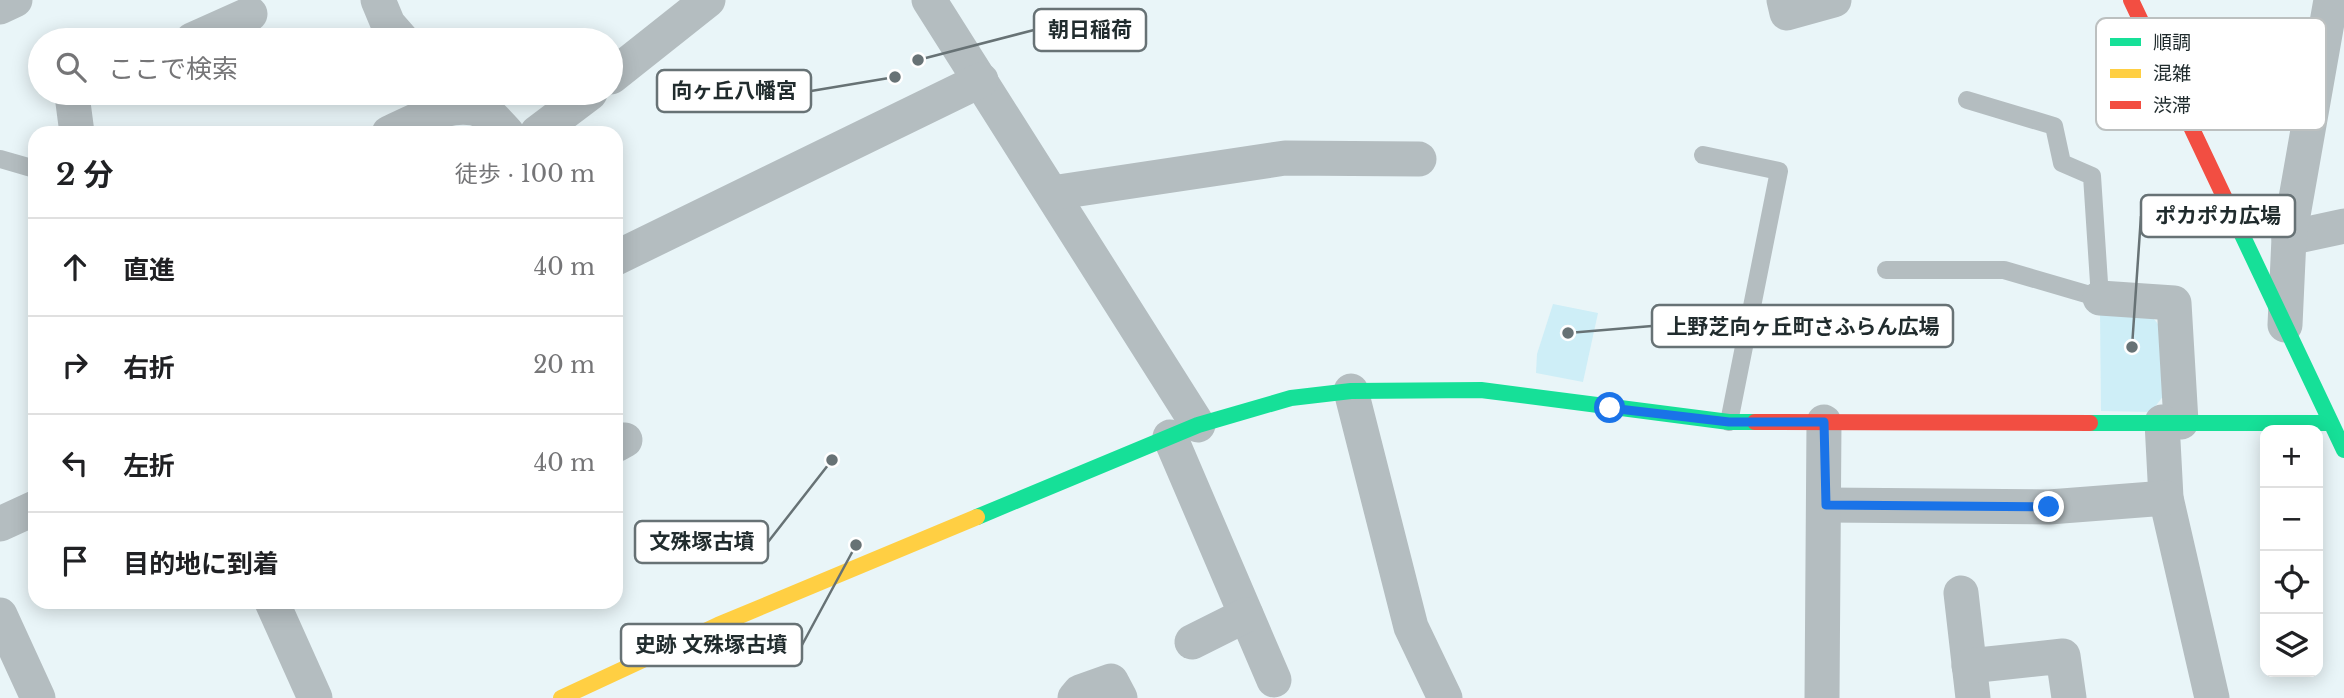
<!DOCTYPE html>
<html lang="ja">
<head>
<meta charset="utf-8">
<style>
  :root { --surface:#fff; --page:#f2f2f2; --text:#202124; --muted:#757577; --line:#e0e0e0 }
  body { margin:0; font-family:"Libre Baskerville","Noto Sans JP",serif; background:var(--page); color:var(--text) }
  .controls { position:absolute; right:21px; bottom:21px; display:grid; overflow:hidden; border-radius:14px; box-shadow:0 4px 18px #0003 }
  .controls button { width:63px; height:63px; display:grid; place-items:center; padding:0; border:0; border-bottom:2px solid var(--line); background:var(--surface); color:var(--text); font:35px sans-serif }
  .stop { position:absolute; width:21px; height:21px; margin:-16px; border:5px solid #1a73e8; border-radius:50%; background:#fff }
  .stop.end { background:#1a73e8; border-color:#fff; box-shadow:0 2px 7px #0008 }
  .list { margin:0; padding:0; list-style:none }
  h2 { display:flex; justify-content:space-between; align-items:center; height:91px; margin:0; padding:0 28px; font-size:30px }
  h2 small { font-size:23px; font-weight:400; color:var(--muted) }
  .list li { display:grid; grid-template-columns:46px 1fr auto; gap:21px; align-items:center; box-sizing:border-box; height:98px; padding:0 28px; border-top:2px solid var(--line) }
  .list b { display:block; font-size:26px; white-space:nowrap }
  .list em { font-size:23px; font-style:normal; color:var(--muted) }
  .icon { flex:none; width:38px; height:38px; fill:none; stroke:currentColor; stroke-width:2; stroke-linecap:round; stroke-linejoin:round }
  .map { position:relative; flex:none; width:2344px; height:698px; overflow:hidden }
  .search { position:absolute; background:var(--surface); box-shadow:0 4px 18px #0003; left:28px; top:28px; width:595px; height:77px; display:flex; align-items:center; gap:18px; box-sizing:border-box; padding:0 24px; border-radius:38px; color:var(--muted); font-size:26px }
  .panel { position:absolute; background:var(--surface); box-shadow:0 4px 18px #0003; left:28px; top:126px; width:595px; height:483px; border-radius:21px }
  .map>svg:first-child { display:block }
</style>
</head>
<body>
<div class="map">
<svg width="2344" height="698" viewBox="0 0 2344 698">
  <rect width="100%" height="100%" fill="#e9f5f8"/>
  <g fill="#ceeef7">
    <path d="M 1553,304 L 1598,313 L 1583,382 L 1536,373 L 1537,354 Z"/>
    <path d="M 2100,312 L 2149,313 L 2162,329 L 2164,395 L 2151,412 L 2101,411 Z"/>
  </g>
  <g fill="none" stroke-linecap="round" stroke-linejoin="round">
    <g stroke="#b4bdc0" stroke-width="18">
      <path d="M 1703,155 L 1779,171 L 1729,422"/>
      <path d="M 0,159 L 35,169"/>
      <path d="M 1886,270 L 2004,270 L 2100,298 L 2092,176 L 2062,163 L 2054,126 L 1967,100"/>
    </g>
    <g stroke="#b4bdc0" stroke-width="35">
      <path d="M 378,0 L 388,24 L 402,40"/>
      <path d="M 929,0 L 1198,425"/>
      <path d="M 1784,0 L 1787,13 L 1834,0"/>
      <path d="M 0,7 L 15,0"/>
      <path d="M 192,40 L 250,14"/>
      <path d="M 611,77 L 708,0"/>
      <path d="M 77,93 L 72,95 L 77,133"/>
      <path d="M 389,133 C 417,121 452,98 483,111 C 491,114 500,126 507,133"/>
      <path d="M 537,133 L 590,93"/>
      <path d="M 1052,193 L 1285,158 L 1419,159"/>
      <path d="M 2289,238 L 2344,226"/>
      <path d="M 616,258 L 981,80"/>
      <path d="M 2100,298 L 2174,303 L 2181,422"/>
      <path d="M 2285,325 L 2289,238 L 2331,0"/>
      <path d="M 1351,391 L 1411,627 L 1445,698"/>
      <path d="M 2162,422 L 2166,498 L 2212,698"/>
      <path d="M 1170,437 L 1274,680"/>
      <path d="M 616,445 L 625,440"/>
      <path d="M 1826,505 L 2049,507 L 2166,498"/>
      <path d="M 0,524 L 35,508"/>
      <path d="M 1961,593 L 1973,698"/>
      <path d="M 272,602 L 315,698"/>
      <path d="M 0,615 L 38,698"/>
      <path d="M 1192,642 L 1246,615"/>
      <path d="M 1969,666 L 2063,656 L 2069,698"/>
      <path d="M 1075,698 L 1080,692 L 1111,681 L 1120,698"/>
      <path d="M 1822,698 L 1824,422"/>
    </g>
    <g stroke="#16e098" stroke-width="16">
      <path d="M 2228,205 L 2344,450"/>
      <path d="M 2090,423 L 2330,423"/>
      <path d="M 977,517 L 1198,425 L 1291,398 L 1351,391 L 1481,390 L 1729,422 L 1755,422"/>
    </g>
    <path stroke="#ffcf43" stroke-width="16" d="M 561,698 L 718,625 L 977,517"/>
    <g stroke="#f24e42" stroke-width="16">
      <path d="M 2131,0 L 2228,205"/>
      <path d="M 1755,422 L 2090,423"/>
    </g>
  </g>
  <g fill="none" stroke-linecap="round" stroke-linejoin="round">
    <path stroke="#1a73e8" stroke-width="9" d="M 1610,408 L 1729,422 L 1824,422 L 1826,505 L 2049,507"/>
  </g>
  <rect x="2096" y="18" width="230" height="112" rx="10" fill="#fff" stroke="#bcc0c0" stroke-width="2"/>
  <rect x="2110" y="38" width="31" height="8" fill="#16e098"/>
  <rect x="2110" y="69" width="31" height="9" fill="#ffcf43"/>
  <rect x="2110" y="101" width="31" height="8" fill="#f24e42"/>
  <g font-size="19" fill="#212c2e">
    <text x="2153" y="49">順調</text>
    <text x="2153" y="80">混雑</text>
    <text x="2153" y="112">渋滞</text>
  </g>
  <path fill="none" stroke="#677275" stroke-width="2.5" d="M918 60L1034 30M895 77L811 91M2132 347L2141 216M1568 333L1652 326M832 460L768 542M856 545L802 645"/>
  <g fill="#677275" stroke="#fff" stroke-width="2.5">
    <circle cx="918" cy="60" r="7"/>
    <circle cx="895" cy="77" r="7"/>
    <circle cx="2132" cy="347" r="7"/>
    <circle cx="1568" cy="333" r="7"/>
    <circle cx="832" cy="460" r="7"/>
    <circle cx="856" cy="545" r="7"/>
  </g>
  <g fill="#fff" stroke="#677275" stroke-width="2.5">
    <rect x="1034" y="9" width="112" height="42" rx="7"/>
    <rect x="657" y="70" width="154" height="42" rx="7"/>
    <rect x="2141" y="195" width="154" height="42" rx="7"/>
    <rect x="1652" y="305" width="301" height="42" rx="7"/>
    <rect x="635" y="521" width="133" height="42" rx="7"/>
    <rect x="621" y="624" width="181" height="42" rx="7"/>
  </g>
  <g font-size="21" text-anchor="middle" font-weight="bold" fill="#212c2e">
    <text x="1090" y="37">朝日稲荷</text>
    <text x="734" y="98">向ヶ丘八幡宮</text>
    <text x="2218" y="223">ポカポカ広場</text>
    <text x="1803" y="334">上野芝向ヶ丘町さふらん広場</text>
    <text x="702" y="549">文殊塚古墳</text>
    <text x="711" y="652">史跡 文殊塚古墳</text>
  </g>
</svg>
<div class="controls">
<button>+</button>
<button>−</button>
<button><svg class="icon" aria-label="locate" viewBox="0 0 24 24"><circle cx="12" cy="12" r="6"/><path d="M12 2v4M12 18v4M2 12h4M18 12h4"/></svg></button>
<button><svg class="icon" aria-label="layers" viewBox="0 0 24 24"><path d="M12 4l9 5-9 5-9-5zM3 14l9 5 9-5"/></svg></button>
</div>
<div class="stop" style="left:1610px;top:408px"></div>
<div class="stop end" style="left:2049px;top:507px"></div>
<div class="search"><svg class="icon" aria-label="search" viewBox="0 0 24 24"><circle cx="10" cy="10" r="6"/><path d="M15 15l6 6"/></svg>ここで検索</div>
<section class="panel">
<h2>2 分<small>徒歩 · 100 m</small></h2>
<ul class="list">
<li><svg class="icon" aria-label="ahead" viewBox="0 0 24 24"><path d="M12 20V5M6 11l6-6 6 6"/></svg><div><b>直進</b></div><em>40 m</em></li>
<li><svg class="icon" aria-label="right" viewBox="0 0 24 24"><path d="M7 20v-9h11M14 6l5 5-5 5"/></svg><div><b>右折</b></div><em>20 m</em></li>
<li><svg class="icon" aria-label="left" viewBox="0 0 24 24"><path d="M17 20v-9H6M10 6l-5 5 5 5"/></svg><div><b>左折</b></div><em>40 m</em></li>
<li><svg class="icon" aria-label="arrive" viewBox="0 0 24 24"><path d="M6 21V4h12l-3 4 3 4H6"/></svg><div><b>目的地に到着</b></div></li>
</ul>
</section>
</div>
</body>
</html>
